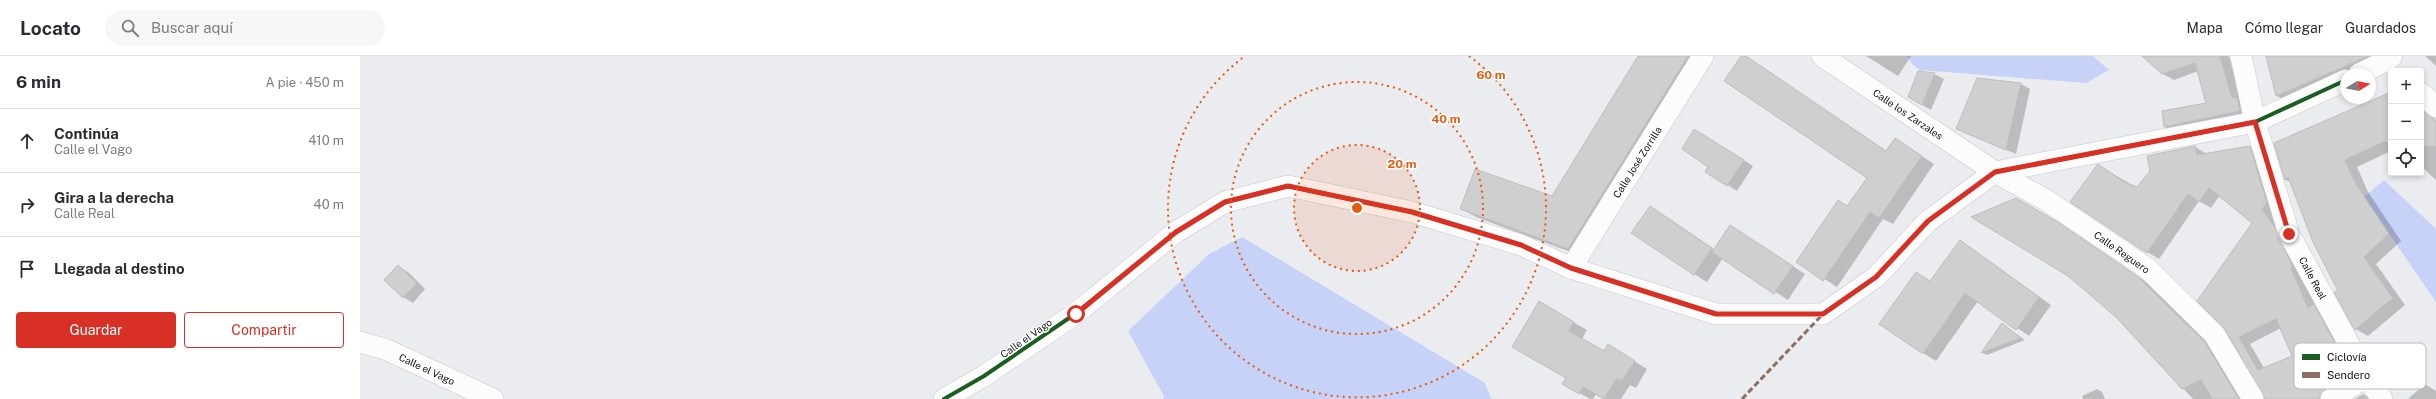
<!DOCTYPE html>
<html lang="es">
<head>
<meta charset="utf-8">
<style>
  :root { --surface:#fff; --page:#f7f7f7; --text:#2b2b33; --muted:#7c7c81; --line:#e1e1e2; --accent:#d93025 }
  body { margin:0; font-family:"Public Sans",sans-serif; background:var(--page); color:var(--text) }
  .controls { position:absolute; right:12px; top:12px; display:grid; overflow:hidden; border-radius:4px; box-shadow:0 2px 6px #0003 }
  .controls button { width:36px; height:36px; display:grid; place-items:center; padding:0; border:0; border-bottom:1px solid var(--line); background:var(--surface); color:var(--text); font:20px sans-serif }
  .compass { position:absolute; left:1980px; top:12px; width:36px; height:36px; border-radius:50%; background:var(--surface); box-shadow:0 2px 6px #0003; rotate:80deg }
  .stop { position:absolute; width:12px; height:12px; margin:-9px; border:3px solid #d93025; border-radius:50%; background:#fff }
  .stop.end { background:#d93025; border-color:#fff; box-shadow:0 1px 4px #0008 }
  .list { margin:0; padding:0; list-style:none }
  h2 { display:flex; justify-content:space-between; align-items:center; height:52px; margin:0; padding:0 16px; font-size:17px }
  h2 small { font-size:13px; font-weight:400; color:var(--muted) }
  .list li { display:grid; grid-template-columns:26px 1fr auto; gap:12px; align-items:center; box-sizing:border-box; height:64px; padding:0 16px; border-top:1px solid var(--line) }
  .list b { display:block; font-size:15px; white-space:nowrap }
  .list p { margin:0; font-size:13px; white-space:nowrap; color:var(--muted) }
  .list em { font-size:13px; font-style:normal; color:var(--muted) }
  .actions { display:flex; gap:8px; padding:12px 16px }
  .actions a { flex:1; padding:9px 0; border:1px solid var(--accent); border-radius:4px; text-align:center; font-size:14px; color:var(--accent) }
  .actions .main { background:var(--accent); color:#fff }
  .icon { flex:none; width:22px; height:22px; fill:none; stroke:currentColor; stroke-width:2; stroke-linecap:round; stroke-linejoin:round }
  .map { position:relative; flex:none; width:2076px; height:343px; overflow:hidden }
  header { display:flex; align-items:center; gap:24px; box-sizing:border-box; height:56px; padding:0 20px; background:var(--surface); border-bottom:1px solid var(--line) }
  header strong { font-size:19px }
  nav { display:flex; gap:22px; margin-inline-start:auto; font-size:14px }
  .search { width:280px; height:36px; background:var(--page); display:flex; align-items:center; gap:10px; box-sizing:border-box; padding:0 14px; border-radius:22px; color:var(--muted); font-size:15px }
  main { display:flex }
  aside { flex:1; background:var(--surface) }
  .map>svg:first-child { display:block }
</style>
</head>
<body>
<header>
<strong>Locato</strong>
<div class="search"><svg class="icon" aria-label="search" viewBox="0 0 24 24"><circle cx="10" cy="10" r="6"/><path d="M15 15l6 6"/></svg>Buscar aquí</div>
<nav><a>Mapa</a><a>Cómo llegar</a><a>Guardados</a></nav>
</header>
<main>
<aside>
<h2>6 min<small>A pie · 450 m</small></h2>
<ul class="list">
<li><svg class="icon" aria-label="ahead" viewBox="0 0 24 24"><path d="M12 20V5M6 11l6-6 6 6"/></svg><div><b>Continúa</b><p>Calle el Vago</p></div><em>410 m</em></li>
<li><svg class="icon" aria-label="right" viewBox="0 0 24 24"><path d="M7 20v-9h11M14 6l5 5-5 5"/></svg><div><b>Gira a la derecha</b><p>Calle Real</p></div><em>40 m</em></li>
<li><svg class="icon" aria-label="arrive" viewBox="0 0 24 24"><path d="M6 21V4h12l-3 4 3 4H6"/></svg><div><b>Llegada al destino</b></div></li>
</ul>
<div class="actions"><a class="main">Guardar</a><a>Compartir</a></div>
</aside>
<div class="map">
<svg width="2076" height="343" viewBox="0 0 2076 343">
  <rect width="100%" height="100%" fill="#ebecef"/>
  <g fill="#c6d2f8">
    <path d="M 1547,0 L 1733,0 L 1749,14 L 1726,27 L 1560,14 L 1552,8 Z"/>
    <path d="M 2024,124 L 2076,173 L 2076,246 L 2004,141 Z"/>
    <path d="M 882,181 L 1125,327 L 1131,343 L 803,343 L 804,340 L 768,275 L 849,198 Z"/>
  </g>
  <g fill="#0003" fill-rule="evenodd">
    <path d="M 1279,0 L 1348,0 L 1224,201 L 1116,161 L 1101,152 L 1192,142 Z"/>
    <path d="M 1382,0 L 1395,6 L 1526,95 L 1535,83 L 1574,108 L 1533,168 L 1523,163 L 1477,231 L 1438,206 L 1488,151 L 1508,121 Z"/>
    <path d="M 1506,0 L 1551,0 L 1538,20 Z"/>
    <path d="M 1784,0 L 1869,0 L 1881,44 L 1891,61 L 1816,77 L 1805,71 L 1847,48 L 1838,15 L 1814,24 L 1803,18 Z"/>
    <path d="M 1907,0 L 2026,0 L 1929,47 L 1917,40 Z"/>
    <path d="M 2065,0 L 2076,0 L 2076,10 Z"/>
    <path d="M 1574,18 L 1584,23 L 1571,54 L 1549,41 Z"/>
    <path d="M 1661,28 L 1670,33 L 1656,98 L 1597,73 Z"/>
    <path d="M 2031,37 L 2031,95 L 1997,111 L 2008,136 L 2041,185 L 2016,208 L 2045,249 L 2008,280 L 1996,273 L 1931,126 L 1926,124 L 1915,88 Z"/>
    <path d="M 2061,49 L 2076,64 L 2076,124 L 2061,110 Z"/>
    <path d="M 1344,80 L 1393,110 L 1377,135 L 1346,115 L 1349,111 Z"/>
    <path d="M 1835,91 L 1847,98 L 1889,91 L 1901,98 L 1943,219 L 1956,250 L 1965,256 L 2002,324 L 1973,343 L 1904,343 L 1904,337 L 1865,271 L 1893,167 L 1860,139 L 1851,152 L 1839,145 L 1799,203 L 1787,196 L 1750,116 L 1777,132 L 1791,116 L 1788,101 ZM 1921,272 L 1934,300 L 1904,312 L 1890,288 Z"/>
    <path d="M 1303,159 L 1355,194 L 1371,170 L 1445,218 L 1428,244 L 1363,202 L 1347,226 L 1334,218 Z"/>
    <path d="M 1708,173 L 1789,228 L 1856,293 L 1886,343 L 1833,343 L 1756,261 Z"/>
    <path d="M 1601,185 L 1691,249 L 1669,280 L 1618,245 L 1576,305 L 1563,297 L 1571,226 Z"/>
    <path d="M 38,210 L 48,216 L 65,233 L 53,247 L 43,241 Z"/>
    <path d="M 1179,247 L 1227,274 L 1222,283 L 1244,296 L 1261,297 L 1287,313 L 1276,332 L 1270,329 L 1261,343 L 1244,343 L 1236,338 L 1233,343 L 1230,343 L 1204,328 L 1207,322 Z"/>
    <path d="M 1643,269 L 1665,284 L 1627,299 L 1623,297 Z"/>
    <path d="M 2065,328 L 2076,335 L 2076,343 L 2048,343 Z"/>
    <path d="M 1737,333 L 1742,336 L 1745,343 L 1723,343 L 1722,340 Z"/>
    <path d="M 2003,338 L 2011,343 L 1995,343 Z"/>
  </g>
  <g fill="#d0cfd0" stroke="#bdbcbe" fill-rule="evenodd">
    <path d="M 1278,0 L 1328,0 L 1208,193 L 1100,153 L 1115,113 L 1192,140 Z"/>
    <path d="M 1381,0 L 1386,0 L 1526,95 L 1535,82 L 1562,100 L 1519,162 L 1510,156 L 1463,225 L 1436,206 L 1478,144 L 1487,150 L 1507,122 L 1364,25 Z"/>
    <path d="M 1782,0 L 1860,0 L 1872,42 L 1877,41 L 1880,55 L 1804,71 L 1802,55 L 1846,47 L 1835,7 L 1802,18 Z"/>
    <path d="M 1906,0 L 2009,0 L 1916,40 Z"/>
    <path d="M 1558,15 L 1575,17 L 1562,49 L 1548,41 Z"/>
    <path d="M 1617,22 L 1661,27 L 1646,94 L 1596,73 Z"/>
    <path d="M 2031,36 L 2031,87 L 2023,86 L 1985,104 L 1996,128 L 2029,178 L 2004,201 L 2033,242 L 1995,274 L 1974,236 L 1978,235 L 1953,186 L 1928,121 L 1925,124 L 1914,87 Z"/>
    <path d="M 2061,53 L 2076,65 L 2076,91 L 2061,90 Z"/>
    <path d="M 1334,73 L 1384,104 L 1367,130 L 1345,116 L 1348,111 L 1322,93 Z"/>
    <path d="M 1835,90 L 1837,99 L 1890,90 L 1907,147 L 1902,153 L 1915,172 L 1933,211 L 1931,212 L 1948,252 L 1954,248 L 1991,317 L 1965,333 L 1959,343 L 1905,343 L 1864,272 L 1837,245 L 1892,167 L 1849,132 L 1839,146 L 1828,138 L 1787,197 L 1710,146 L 1738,108 L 1764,126 L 1777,131 L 1790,115 L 1787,100 ZM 1916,263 L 1932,300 L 1898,314 L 1879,281 Z"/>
    <path d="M 1656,142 L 1696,165 L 1777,220 L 1844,285 L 1879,343 L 1852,343 L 1841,324 L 1822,333 L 1756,261 L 1708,220 L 1611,161 Z"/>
    <path d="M 1290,150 L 1352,192 L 1334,219 L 1271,177 Z"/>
    <path d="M 1370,169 L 1433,210 L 1414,238 L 1352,196 Z"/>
    <path d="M 1600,184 L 1679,241 L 1656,274 L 1605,237 L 1563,298 L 1519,268 L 1556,216 L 1570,225 Z"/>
    <path d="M 38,209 L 57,227 L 43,242 L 24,224 Z"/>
    <path d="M 1179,245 L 1214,266 L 1209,275 L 1244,295 L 1248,288 L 1275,305 L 1262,325 L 1257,322 L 1244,343 L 1223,331 L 1219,338 L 1202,328 L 1206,322 L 1152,291 Z"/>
    <path d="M 1642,267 L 1661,282 L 1621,297 Z"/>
  </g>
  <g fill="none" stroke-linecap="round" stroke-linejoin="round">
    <defs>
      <g id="minor">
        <path d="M 1462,0 L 1635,116 L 1686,144 L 1787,212 L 1854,278 L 1893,343"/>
        <path d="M 1881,0 L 1895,66 L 1929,178 L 2007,321 L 2022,343"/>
        <path d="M 1999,18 L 2028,4 L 2032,0"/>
        <path d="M 2061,37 L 2076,51"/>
        <path d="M 1211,212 L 1343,0"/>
        <path d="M 0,286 L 25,293 L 133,343"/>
        <path d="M 584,343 L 624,320 L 715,258 L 816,176 L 865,146 L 928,130 L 1052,156 L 1161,189 L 1211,212 L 1356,258 L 1463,258 L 1516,221 L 1568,165 L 1635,116 L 1895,66 L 1986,24"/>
        <path d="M 1971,343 L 2007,321"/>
      </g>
    </defs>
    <use href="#minor" stroke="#c6c7ca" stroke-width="22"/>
    <use href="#minor" stroke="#fcfcfd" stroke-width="21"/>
    <path stroke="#8d6e63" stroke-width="3" stroke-dasharray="6 3" stroke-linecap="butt" d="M 1382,343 L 1463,258"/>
    <defs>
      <path id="cycleway" d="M 584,343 L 624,320 L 715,258 L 816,176 L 865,146 L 928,130 L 1052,156 L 1161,189 L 1211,212 L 1356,258 L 1463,258 L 1516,221 L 1568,165 L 1635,116 L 1895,66 L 1986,24"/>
    </defs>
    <use href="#cycleway" stroke="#fff" stroke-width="6"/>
    <use href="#cycleway" stroke="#1b5e20" stroke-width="4"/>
  </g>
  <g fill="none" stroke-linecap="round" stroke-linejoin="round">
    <path stroke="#d93025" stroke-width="5" d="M 716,258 L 816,176 L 865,146 L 928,130 L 1052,156 L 1161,189 L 1211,212 L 1356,258 L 1463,258 L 1516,221 L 1568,165 L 1635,116 L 1895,66 L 1929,178"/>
  </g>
  <circle cx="997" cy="152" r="63" fill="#e8590c" fill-opacity=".12"/>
  <g fill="none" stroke="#e8590c" stroke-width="2" stroke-dasharray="2 4">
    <circle cx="997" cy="152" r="63"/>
    <circle cx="997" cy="152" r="126"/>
    <path d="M1109 0A189 189 0 1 1 885 0"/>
  </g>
  <g text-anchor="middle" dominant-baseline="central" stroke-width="3" stroke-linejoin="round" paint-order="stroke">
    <g font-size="10" fill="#101113" stroke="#fff">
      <text transform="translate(1548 58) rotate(34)">Calle los Zarzales</text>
      <text transform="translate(1277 106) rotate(-58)">Calle José Zorrilla</text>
      <text transform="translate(1762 196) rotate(35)">Calle Reguero</text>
      <text transform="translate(1953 222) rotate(62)">Calle Real</text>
      <text transform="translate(666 282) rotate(-35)">Calle el Vago</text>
      <text transform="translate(67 313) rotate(25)">Calle el Vago</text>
    </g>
  </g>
  <rect x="1934" y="287" width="132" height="46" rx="6" fill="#fff" stroke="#b7b8b8" stroke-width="1"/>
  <rect x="1942" y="298" width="18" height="6" fill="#1b5e20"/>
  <rect x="1942" y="316" width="18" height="6" fill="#8d6e63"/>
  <g font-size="11" fill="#101113">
    <text x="1967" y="305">Ciclovía</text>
    <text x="1967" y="323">Sendero</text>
  </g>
  <circle cx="997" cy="152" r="6" fill="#e8590c" stroke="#fff" stroke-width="2"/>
  <g font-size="12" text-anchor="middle" font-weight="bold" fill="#e8590c" stroke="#fff" stroke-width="3" stroke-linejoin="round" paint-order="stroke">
    <text x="1131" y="23">60 m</text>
    <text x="1086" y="67">40 m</text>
    <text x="1042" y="112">20 m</text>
  </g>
</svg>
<div class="controls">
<button>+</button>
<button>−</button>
<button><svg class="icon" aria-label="locate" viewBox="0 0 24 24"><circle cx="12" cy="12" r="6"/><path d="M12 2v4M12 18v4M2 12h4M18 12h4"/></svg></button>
</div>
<svg class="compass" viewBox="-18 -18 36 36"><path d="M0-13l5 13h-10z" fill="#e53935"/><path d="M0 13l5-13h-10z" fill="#7c7c81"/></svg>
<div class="stop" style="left:716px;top:258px"></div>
<div class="stop end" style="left:1929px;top:178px"></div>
</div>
</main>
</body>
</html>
